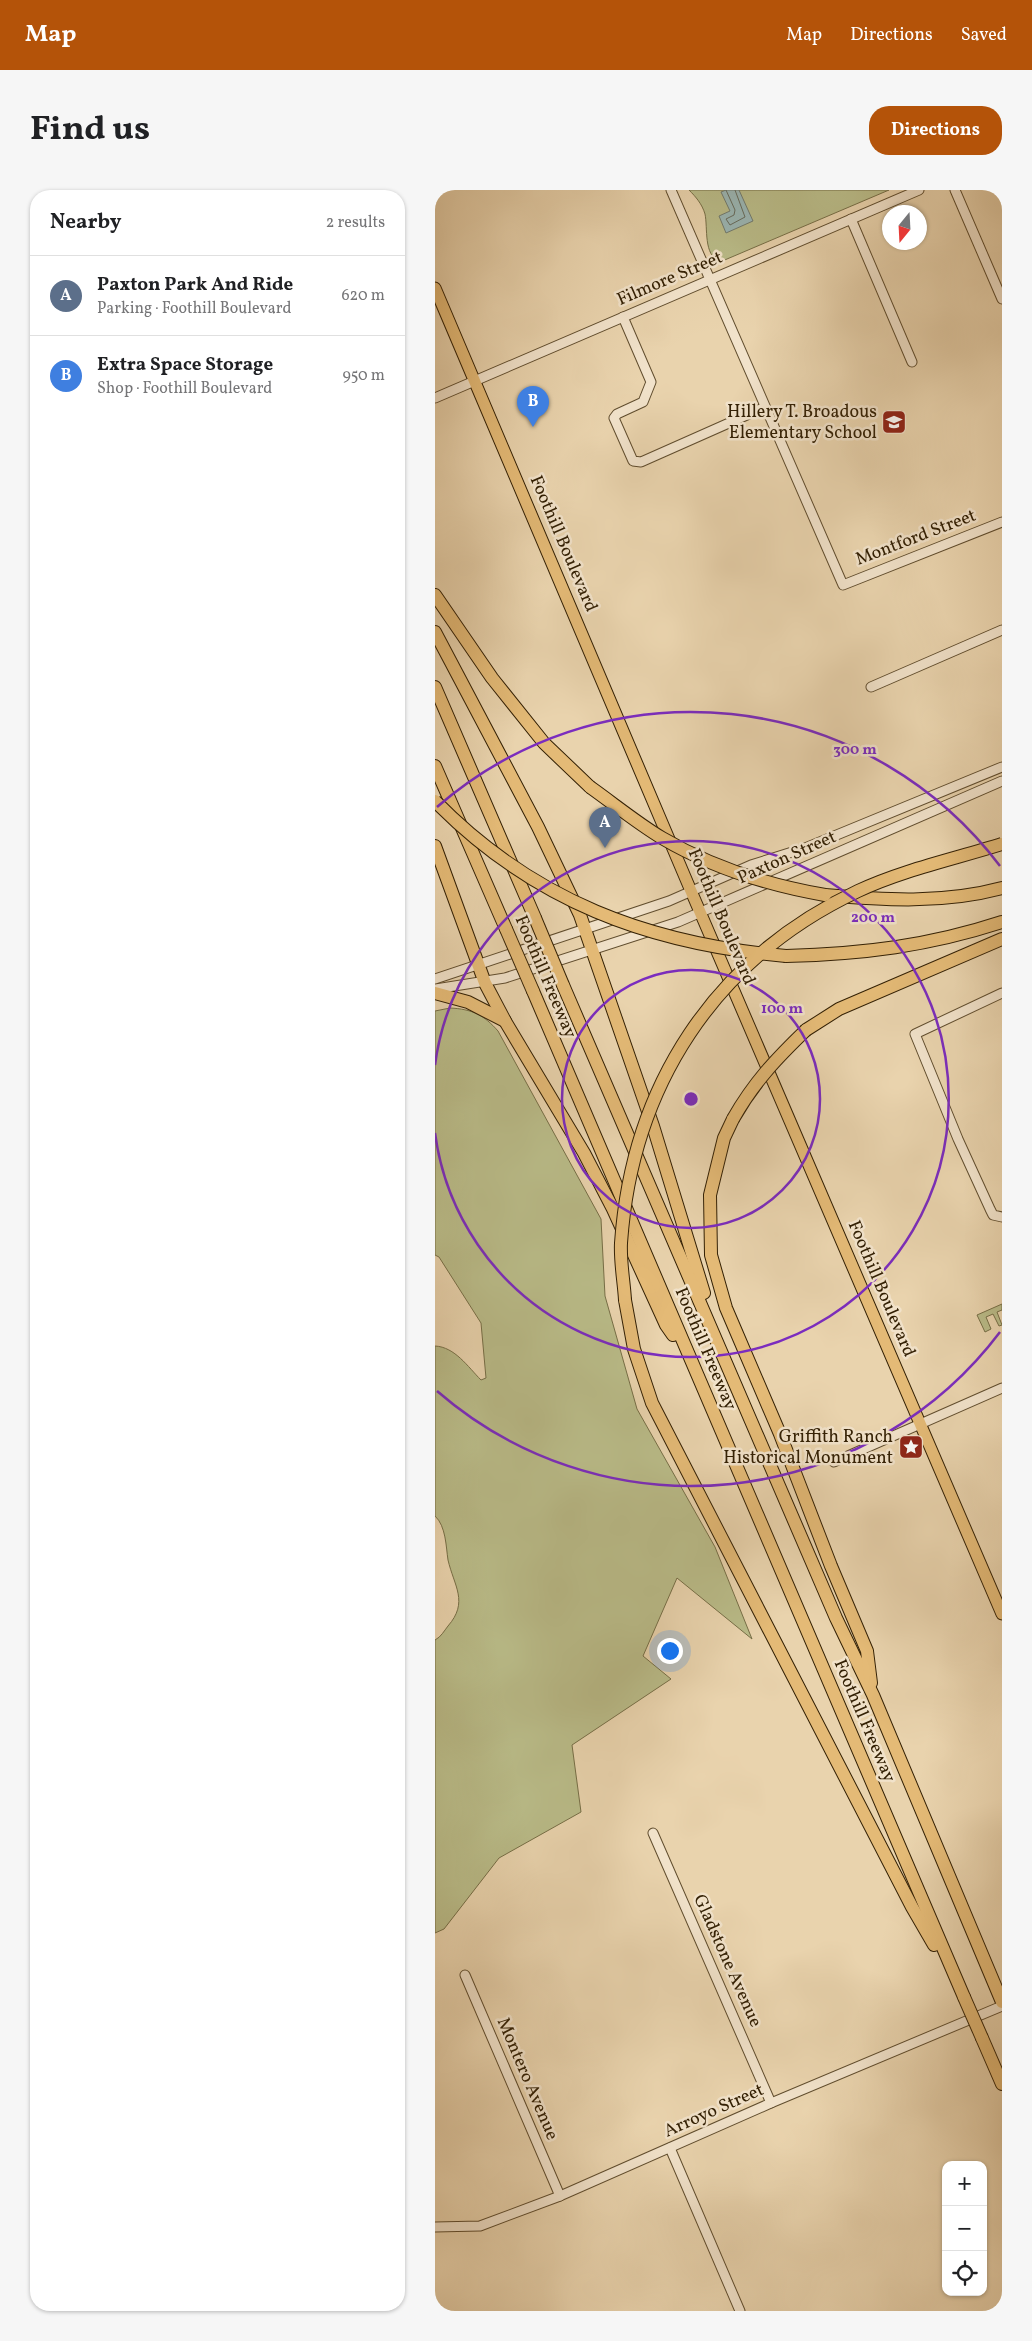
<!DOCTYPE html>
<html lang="en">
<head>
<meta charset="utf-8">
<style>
  :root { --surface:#fff; --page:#f6f6f6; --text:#202124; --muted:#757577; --line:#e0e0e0; --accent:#b45309 }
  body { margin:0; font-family:Vollkorn,serif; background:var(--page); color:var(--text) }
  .controls { position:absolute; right:15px; bottom:15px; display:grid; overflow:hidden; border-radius:10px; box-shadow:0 1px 4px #0004 }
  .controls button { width:45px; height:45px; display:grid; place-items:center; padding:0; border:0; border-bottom:1px solid var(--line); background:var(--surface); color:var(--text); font:25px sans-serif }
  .compass { position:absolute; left:447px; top:15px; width:45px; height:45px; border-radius:50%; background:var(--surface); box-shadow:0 1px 4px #0004; rotate:198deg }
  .you { position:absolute; left:234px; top:1460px; width:18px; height:18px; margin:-12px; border:4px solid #fff; border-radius:50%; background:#1a73e8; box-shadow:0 0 0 8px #1a73e833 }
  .badge { display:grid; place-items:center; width:32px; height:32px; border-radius:50%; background:var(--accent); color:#fff; font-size:16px; font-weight:700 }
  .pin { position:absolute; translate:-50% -41px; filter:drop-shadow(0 1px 2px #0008) }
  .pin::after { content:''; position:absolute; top:26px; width:18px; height:15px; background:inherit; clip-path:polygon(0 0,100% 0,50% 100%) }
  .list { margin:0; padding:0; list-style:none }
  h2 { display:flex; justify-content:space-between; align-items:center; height:65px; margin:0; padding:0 20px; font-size:21px }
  h2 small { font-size:16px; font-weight:400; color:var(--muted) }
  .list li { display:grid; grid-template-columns:32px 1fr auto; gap:15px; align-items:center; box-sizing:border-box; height:80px; padding:0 20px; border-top:1px solid var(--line) }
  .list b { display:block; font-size:19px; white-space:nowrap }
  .list p { margin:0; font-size:16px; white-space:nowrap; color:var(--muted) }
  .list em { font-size:16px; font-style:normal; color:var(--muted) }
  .icon { flex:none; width:28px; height:28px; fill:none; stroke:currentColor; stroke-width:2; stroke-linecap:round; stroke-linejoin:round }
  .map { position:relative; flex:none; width:567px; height:2121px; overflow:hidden; border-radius:20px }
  header { display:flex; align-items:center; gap:30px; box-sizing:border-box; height:70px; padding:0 25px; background:var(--accent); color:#fff }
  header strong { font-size:24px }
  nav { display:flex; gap:28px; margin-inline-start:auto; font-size:18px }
  .intro { display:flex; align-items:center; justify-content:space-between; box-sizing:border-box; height:120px; padding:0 30px }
  h1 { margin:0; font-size:35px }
  .button { padding:12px 22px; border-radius:20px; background:var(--accent); color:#fff; font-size:18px; font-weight:700 }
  main { display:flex; gap:30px; padding:0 30px }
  aside { flex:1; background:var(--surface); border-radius:20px; box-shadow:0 1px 4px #0004 }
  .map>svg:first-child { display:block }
</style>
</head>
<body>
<header>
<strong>Map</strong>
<nav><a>Map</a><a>Directions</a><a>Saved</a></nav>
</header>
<div class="intro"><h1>Find us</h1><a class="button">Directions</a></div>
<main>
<aside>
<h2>Nearby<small>2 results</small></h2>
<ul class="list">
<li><span class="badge" style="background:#5c6f8a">A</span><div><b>Paxton Park And Ride</b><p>Parking · Foothill Boulevard</p></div><em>620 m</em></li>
<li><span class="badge" style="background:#3f7fe0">B</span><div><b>Extra Space Storage</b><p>Shop · Foothill Boulevard</p></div><em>950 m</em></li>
</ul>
</aside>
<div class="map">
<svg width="567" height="2121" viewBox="0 0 567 2121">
  <rect width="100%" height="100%" fill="#e9d3ad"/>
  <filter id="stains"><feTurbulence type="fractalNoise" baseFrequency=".004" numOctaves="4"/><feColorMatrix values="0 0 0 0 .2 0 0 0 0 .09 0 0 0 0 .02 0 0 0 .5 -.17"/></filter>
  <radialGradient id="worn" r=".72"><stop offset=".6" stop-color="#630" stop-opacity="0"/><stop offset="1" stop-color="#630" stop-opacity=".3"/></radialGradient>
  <g fill="#b9bb88" stroke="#766e46">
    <path d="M 254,0 L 454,0 L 285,72 C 268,65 273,38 270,24 C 267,14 261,7 254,0 Z"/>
    <path d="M 15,818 C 37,819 49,825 63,841 L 166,1029 L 170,1106 L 202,1219 L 280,1357 L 317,1449 L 242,1388 L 208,1466 L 236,1489 L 137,1555 L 146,1622 L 64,1668 L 9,1739 L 0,1743 L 0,1450 C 6,1447 9,1441 13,1436 C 34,1412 19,1396 13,1370 C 11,1357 11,1336 0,1326 L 0,1156 C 20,1157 33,1177 46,1190 L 51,1188 L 46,1133 L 4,1067 L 0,1065 L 0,821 Z"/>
    <path d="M 567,1114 L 567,1120 L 562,1122 L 567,1135 L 564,1136 L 558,1124 L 551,1127 L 556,1139 L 550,1142 L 542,1125 Z"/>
  </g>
  <path fill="#9ab6b4" stroke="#717a6e" d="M 291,0 L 304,0 L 318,31 L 291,43 L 284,26 L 295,21 L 286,2 Z"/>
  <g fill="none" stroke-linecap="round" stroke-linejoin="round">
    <path stroke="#666b5c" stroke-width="1" d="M 291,0 L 300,20 L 299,25 L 291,29 L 295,35 L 310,27 L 300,0"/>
    <defs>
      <g id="minor">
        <path d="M 236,0 L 408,395 L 567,332"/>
        <path d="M 520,0 L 567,109"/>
        <path d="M 416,29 L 477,172"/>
        <path d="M 188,127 L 216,192 L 208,212 L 182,224 L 179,228 L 198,271 L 206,272 L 330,217"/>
        <path d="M 0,208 L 484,0"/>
        <path d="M 436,497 L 567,440"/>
        <path d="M 0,789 L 234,711 L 316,675 L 370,658 L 567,577"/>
        <path d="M 0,799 L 70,788 L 243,732 L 567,591"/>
        <path d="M 567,803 L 480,844 L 523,949 L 555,1019 L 558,1025 L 567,1027"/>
        <path d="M 399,1272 L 567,1198"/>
        <path d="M 218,1643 L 336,1913"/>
        <path d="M 30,1785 L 125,2006"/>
        <path d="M 235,1958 L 305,2121"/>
        <path d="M 0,2037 L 45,2036 L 125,2006 L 336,1913 L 567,1816"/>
      </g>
      <path id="major" d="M 0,98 L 256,701 L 567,1424"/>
      <g id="highway">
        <path d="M 0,405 L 57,488 L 109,553 L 155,597"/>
        <path d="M 0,442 L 103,637 L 145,725 L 218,936 L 269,1103"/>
        <path d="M 0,497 L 100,728"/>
        <path d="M 0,576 L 71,739"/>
        <path d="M 0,656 L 50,793 L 70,831 L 149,963 L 178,1019 L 231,1135 L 238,1145"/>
        <path d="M 390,705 C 449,710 508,714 567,698"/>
        <path d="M 351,766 C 427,764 494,756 567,732"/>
        <path d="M 128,795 L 401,1428 L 438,1505 L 567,1812"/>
        <path d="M 98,801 L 529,1807"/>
        <path d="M 0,803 L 33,812 L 70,831"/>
        <path d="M 371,840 L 404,819 L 567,749"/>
        <path d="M 298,929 L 289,948 L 275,1005 L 276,1065 L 291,1118 L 345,1244 L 396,1376 L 432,1461 L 436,1493"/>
        <path d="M 190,1110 L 199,1159 L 217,1213 L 477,1717 L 499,1755"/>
        <path d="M 547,1848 L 567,1894"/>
      </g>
    </defs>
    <use href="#minor" stroke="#604d2e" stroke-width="11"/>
    <use href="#major" stroke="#332004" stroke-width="13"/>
    <use href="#highway" stroke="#332004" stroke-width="14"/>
    <use href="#minor" stroke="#f1e2ca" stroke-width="9"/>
    <use href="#major" stroke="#e4ba76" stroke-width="11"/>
    <use href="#highway" stroke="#e4ba76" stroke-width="12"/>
    <defs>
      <g id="highway-bridge">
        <path d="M 155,597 C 179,614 202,633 227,648 C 278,678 332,695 390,705"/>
        <path d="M 0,611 C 98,711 214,754 351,766"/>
        <path d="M 100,728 L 128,795"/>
        <path d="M 71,739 L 98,801"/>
        <path d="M 298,929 C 319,892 341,869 371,840"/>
        <path d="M 190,1110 C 189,1092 185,1072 186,1053 C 197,896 279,769 423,701 C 468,680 519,669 567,654"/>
        <path d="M 529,1807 L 547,1848"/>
      </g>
    </defs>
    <use href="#highway-bridge" stroke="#332004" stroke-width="14" stroke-linecap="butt"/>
    <use href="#highway-bridge" stroke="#e4ba76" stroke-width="12"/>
  </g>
  <g fill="none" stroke="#7b2cbf" stroke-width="2.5">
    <circle cx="256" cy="909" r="129"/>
    <path d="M0 875A258 258 0 1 1 0 943"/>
    <path d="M565 1142A387 387 0 0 1 2 1201M2 617A387 387 0 0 1 565 676"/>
  </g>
  <defs>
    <symbol id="school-square" viewBox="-11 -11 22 22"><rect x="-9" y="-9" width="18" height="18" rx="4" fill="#8f2418" stroke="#f1e2ca"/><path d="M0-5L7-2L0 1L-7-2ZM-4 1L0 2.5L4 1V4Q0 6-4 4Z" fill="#fff"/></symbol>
    <symbol id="sight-square" viewBox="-11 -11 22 22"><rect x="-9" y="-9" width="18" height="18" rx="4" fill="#8f2418" stroke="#f1e2ca"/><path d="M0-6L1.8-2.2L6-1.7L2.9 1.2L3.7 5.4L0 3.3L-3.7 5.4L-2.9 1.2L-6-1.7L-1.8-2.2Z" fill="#fff"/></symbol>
  </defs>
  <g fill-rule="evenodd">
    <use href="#school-square" x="445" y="218" width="28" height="28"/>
    <use href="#sight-square" x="462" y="1243" width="28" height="28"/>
  </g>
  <g text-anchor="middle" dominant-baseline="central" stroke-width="5" stroke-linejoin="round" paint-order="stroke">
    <g font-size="18" fill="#332004" stroke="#f1e2ca">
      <text transform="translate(235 89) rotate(-23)">Filmore Street</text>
      <text transform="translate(481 348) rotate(-21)">Montford Street</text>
      <text transform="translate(128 354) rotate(67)">Foothill Boulevard</text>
      <text transform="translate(352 668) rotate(-24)">Paxton Street</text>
      <text transform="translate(286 727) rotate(67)">Foothill Boulevard</text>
      <text transform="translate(110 787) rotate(67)">Foothill Freeway</text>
      <text transform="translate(446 1099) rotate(67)">Foothill Boulevard</text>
      <text transform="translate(270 1159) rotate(67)">Foothill Freeway</text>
      <text transform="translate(429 1531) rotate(67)">Foothill Freeway</text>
      <text transform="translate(292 1771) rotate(66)">Gladstone Avenue</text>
      <text transform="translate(92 1889) rotate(67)">Montero Avenue</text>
      <text transform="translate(279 1921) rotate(-24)">Arroyo Street</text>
    </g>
    <g font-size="18" fill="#332004" stroke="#f1e2ca" text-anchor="end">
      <text x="442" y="222">Hillery T. Broadous<tspan x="442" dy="21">Elementary School</tspan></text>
      <text x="458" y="1247">Griffith Ranch<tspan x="458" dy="21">Historical Monument</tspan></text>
    </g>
  </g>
  <circle cx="256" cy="909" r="8" fill="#7b2cbf" stroke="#f1e2ca" stroke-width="2.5"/>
  <g font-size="15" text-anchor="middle" font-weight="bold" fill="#7b2cbf" stroke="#f1e2ca" stroke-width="5" stroke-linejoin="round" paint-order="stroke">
    <text x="420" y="564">300 m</text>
    <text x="438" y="732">200 m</text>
    <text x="347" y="823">100 m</text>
  </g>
  <rect width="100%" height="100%" filter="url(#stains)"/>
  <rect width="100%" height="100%" fill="url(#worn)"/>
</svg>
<div class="controls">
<button>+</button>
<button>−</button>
<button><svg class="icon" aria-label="locate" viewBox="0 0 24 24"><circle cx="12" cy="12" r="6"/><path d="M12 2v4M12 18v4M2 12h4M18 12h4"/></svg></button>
</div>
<svg class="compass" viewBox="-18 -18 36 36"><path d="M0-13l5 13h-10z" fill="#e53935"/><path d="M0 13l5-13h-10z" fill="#757577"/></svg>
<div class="you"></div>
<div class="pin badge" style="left:170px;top:658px;background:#5c6f8a">A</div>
<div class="pin badge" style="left:98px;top:237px;background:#3f7fe0">B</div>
</div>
</main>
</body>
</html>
